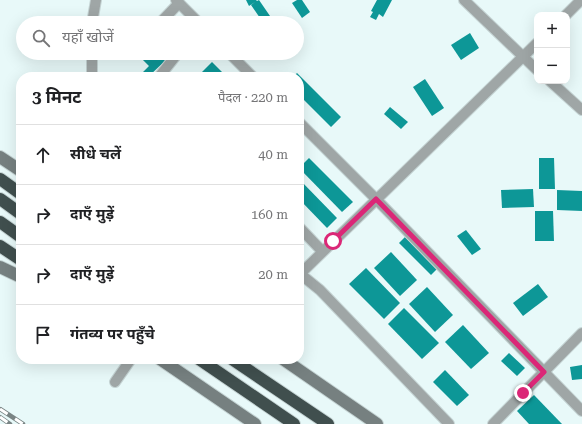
<!DOCTYPE html>
<html lang="hi">
<head>
<meta charset="utf-8">
<style>
  :root { --surface:#fff; --page:#f6f6f6; --text:#202124; --muted:#757577; --line:#e0e0e0 }
  body { margin:0; font-family:"Roboto Serif","Noto Sans Devanagari",serif; background:var(--page); color:var(--text) }
  .controls { position:absolute; right:12px; top:12px; display:grid; overflow:hidden; border-radius:8px; box-shadow:0 4px 16px #0002 }
  .controls button { width:36px; height:36px; display:grid; place-items:center; padding:0; border:0; border-bottom:1px solid var(--line); background:var(--surface); color:var(--text); font:20px sans-serif }
  .stop { position:absolute; width:12px; height:12px; margin:-9px; border:3px solid #db2777; border-radius:50%; background:#fff }
  .stop.end { background:#db2777; border-color:#fff; box-shadow:0 1px 4px #0008 }
  .list { margin:0; padding:0; list-style:none }
  h2 { display:flex; justify-content:space-between; align-items:center; height:52px; margin:0; padding:0 16px; font-size:17px }
  h2 small { font-size:13px; font-weight:400; color:var(--muted) }
  .list li { display:grid; grid-template-columns:26px 1fr auto; gap:12px; align-items:center; box-sizing:border-box; height:60px; padding:0 16px; border-top:1px solid var(--line) }
  .list b { display:block; font-size:15px; white-space:nowrap }
  .list em { font-size:13px; font-style:normal; color:var(--muted) }
  .icon { flex:none; width:22px; height:22px; fill:none; stroke:currentColor; stroke-width:2; stroke-linecap:round; stroke-linejoin:round }
  .map { position:relative; flex:none; width:582px; height:424px; overflow:hidden }
  .search { position:absolute; background:var(--surface); box-shadow:0 4px 16px #0002; left:16px; top:16px; width:288px; height:44px; display:flex; align-items:center; gap:10px; box-sizing:border-box; padding:0 14px; border-radius:22px; color:var(--muted); font-size:15px }
  .panel { position:absolute; background:var(--surface); box-shadow:0 4px 16px #0002; left:16px; top:72px; width:288px; height:292px; border-radius:16px }
  .map>svg:first-child { display:block }
</style>
</head>
<body>
<div class="map">
<svg width="582" height="424" viewBox="0 0 582 424">
  <rect width="100%" height="100%" fill="#e8f9f9"/>
  <g fill="#0d9797">
    <path d="M 246,0 L 256,0 L 257,1 L 259,0 L 270,16 L 262,21 L 251,5 L 255,2 L 249,6 Z"/>
    <path d="M 297,0 L 302,0 L 310,12 L 302,18 L 292,3 Z"/>
    <path d="M 377,0 L 392,0 L 383,17 L 379,14 L 376,20 L 370,17 L 373,12 L 371,11 Z"/>
    <path d="M 271,17 L 276,23 L 264,23 Z"/>
    <path d="M 470,33 L 479,48 L 461,60 L 451,45 Z"/>
    <path d="M 136,53 L 154,53 L 155,54 L 160,53 L 167,59 L 148,77 L 145,77 L 142,73 L 149,66 Z"/>
    <path d="M 212,62 L 227,77 L 208,77 L 202,72 Z"/>
    <path d="M 297,73 L 341,117 L 331,127 L 299,95 L 299,77 L 293,77 Z"/>
    <path d="M 425,79 L 444,108 L 432,116 L 413,87 Z"/>
    <path d="M 390,107 L 408,122 L 401,129 L 384,114 Z"/>
    <path d="M 309,158 L 353,202 L 342,212 L 299,168 Z"/>
    <path d="M 539,158 L 554,158 L 555,189 L 539,189 Z"/>
    <path d="M 299,179 L 337,218 L 327,228 L 299,199 Z"/>
    <path d="M 533,189 L 534,207 L 502,208 L 501,190 Z"/>
    <path d="M 557,190 L 582,191 L 582,211 L 557,210 Z"/>
    <path d="M 535,211 L 553,211 L 554,241 L 535,241 Z"/>
    <path d="M 466,230 L 481,249 L 472,255 L 457,236 Z"/>
    <path d="M 405,237 L 437,269 L 431,275 L 399,243 Z"/>
    <path d="M 391,252 L 417,280 L 400,296 L 374,268 Z"/>
    <path d="M 366,268 L 400,303 L 384,319 L 349,284 Z"/>
    <path d="M 538,284 L 548,297 L 523,316 L 513,303 Z"/>
    <path d="M 427,287 L 453,315 L 435,332 L 409,304 Z"/>
    <path d="M 404,308 L 439,343 L 422,359 L 388,324 Z"/>
    <path d="M 463,325 L 489,353 L 471,369 L 445,342 Z"/>
    <path d="M 509,353 L 525,368 L 517,376 L 501,361 Z"/>
    <path d="M 582,365 L 582,379 L 572,380 L 570,367 Z"/>
    <path d="M 445,370 L 469,395 L 457,406 L 433,382 Z"/>
    <path d="M 534,395 L 562,424 L 529,424 L 517,411 Z"/>
  </g>
  <g fill="none" stroke-linecap="round" stroke-linejoin="round">
    <defs>
      <g id="street">
        <path d="M 176,0 L 199,23"/>
        <path d="M 464,0 L 537,70"/>
        <path d="M 566,15 L 581,0"/>
        <path d="M 92,23 L 96,0"/>
        <path d="M 160,23 L 179,3"/>
        <path d="M 229,53 L 253,77"/>
        <path d="M 92,77 L 92,53"/>
        <path d="M 159,77 L 178,53"/>
        <path d="M 550,81 L 582,110"/>
        <path d="M 299,122 L 376,199 L 582,411"/>
        <path d="M 299,227 L 322,251"/>
        <path d="M 299,273 L 320,290 L 449,424"/>
        <path d="M 299,275 L 537,43"/>
        <path d="M 115,382 L 131,359"/>
        <path d="M 493,424 L 582,333"/>
      </g>
      <g id="secondary">
        <path d="M 0,157 L 21,171"/>
        <path d="M 0,267 L 21,277"/>
        <path d="M 160,359 L 255,424"/>
        <path d="M 283,359 L 377,424"/>
      </g>
      <g id="highway">
        <path d="M 0,179 L 21,194"/>
        <path d="M 0,199 L 21,214"/>
        <path d="M 0,222 L 21,237"/>
        <path d="M 0,246 L 21,260"/>
        <path d="M 199,359 L 294,424"/>
        <path d="M 232,359 L 328,424"/>
      </g>
    </defs>
    <use href="#street" stroke="#c5d4d4" stroke-width="12"/>
    <use href="#secondary" stroke="#c5d4d4" stroke-width="14"/>
    <use href="#highway" stroke="#c5d4d4" stroke-width="14"/>
    <use href="#street" stroke="#9fa6a6" stroke-width="10"/>
    <use href="#secondary" stroke="#768080" stroke-width="12"/>
    <use href="#highway" stroke="#404f4e" stroke-width="12"/>
    <defs>
      <g id="rail">
        <path d="M 0,409 L 23,424"/>
        <path d="M 0,417 L 10,424"/>
      </g>
    </defs>
    <use href="#rail" stroke="#798484" stroke-width="4.5"/>
    <use href="#rail" stroke="#fff" stroke-width="3" stroke-dasharray="9" stroke-linecap="butt"/>
  </g>
  <g fill="none" stroke-linecap="round" stroke-linejoin="round">
    <path stroke="#db2777" stroke-width="5" d="M 333,241 L 376,199 L 544,372 L 523,393"/>
  </g>
</svg>
<div class="controls">
<button>+</button>
<button>−</button>
</div>
<div class="stop" style="left:333px;top:241px"></div>
<div class="stop end" style="left:523px;top:393px"></div>
<div class="search"><svg class="icon" aria-label="search" viewBox="0 0 24 24"><circle cx="10" cy="10" r="6"/><path d="M15 15l6 6"/></svg>यहाँ खोजें</div>
<section class="panel">
<h2>3 मिनट<small>पैदल · 220 m</small></h2>
<ul class="list">
<li><svg class="icon" aria-label="ahead" viewBox="0 0 24 24"><path d="M12 20V5M6 11l6-6 6 6"/></svg><div><b>सीधे चलें</b></div><em>40 m</em></li>
<li><svg class="icon" aria-label="right" viewBox="0 0 24 24"><path d="M7 20v-9h11M14 6l5 5-5 5"/></svg><div><b>दाएँ मुड़ें</b></div><em>160 m</em></li>
<li><svg class="icon" aria-label="right" viewBox="0 0 24 24"><path d="M7 20v-9h11M14 6l5 5-5 5"/></svg><div><b>दाएँ मुड़ें</b></div><em>20 m</em></li>
<li><svg class="icon" aria-label="arrive" viewBox="0 0 24 24"><path d="M6 21V4h12l-3 4 3 4H6"/></svg><div><b>गंतव्य पर पहुँचे</b></div></li>
</ul>
</section>
</div>
</body>
</html>
